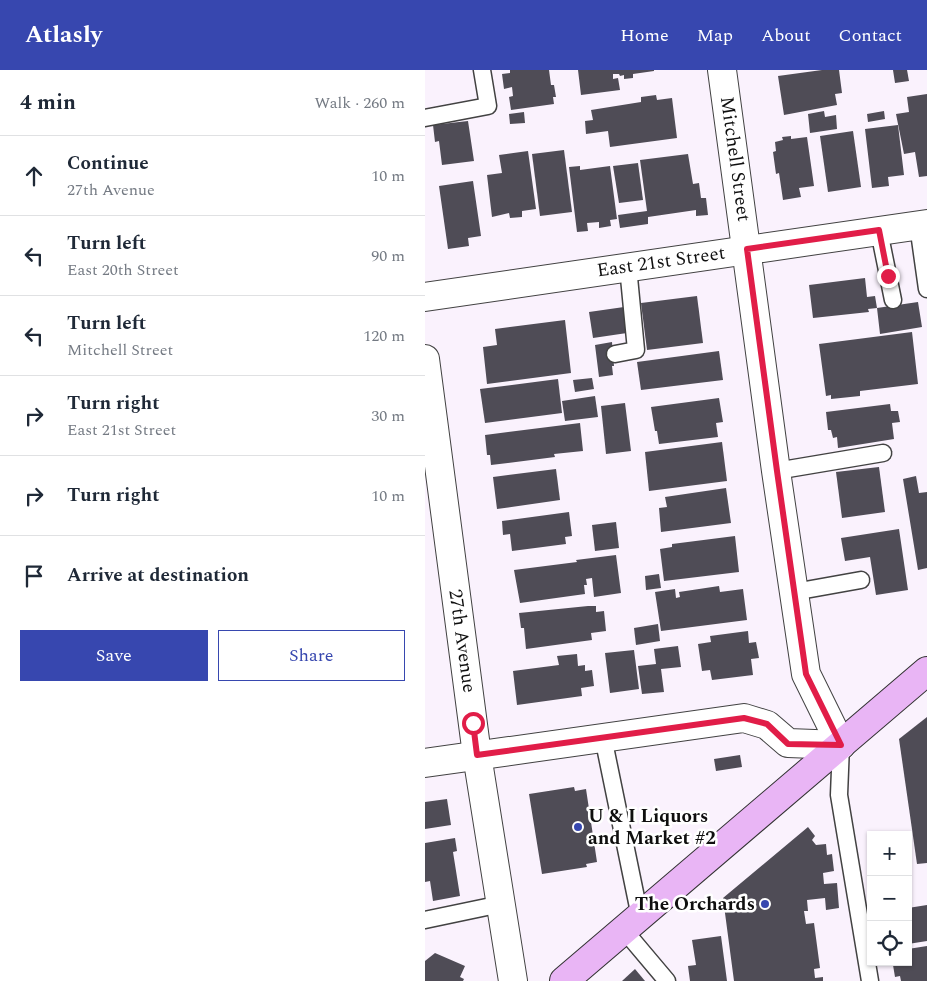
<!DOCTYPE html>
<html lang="en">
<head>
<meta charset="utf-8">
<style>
  :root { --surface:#fff; --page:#f6f6f7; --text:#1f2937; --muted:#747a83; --line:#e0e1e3; --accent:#3747af }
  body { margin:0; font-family:Spectral,serif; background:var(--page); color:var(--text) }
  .controls { position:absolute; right:15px; bottom:15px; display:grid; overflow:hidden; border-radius:0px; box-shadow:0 1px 4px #0004 }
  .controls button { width:45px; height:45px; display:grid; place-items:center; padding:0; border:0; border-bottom:1px solid var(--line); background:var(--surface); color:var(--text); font:25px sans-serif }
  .stop { position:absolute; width:15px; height:15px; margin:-11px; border:4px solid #e11d48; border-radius:50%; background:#fff }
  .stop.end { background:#e11d48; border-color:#fff; box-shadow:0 1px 5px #0008 }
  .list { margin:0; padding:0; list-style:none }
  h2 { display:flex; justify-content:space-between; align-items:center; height:65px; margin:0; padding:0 20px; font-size:21px }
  h2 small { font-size:16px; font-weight:400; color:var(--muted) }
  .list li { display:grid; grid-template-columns:32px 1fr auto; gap:15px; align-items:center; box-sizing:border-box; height:80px; padding:0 20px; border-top:1px solid var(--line) }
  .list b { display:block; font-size:19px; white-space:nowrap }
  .list p { margin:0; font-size:16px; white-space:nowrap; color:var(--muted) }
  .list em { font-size:16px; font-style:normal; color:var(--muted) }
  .actions { display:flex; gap:10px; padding:15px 20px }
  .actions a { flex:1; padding:11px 0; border:1px solid var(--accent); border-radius:0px; text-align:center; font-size:18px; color:var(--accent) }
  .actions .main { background:var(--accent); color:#fff }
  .icon { flex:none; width:28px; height:28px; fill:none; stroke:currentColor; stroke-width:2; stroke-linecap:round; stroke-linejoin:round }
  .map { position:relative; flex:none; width:502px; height:911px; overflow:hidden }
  header { display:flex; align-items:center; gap:30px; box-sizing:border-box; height:70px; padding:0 25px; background:var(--accent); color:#fff }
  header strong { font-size:24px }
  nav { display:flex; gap:28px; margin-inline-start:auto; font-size:18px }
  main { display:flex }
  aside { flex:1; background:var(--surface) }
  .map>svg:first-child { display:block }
</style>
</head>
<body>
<header>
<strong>Atlasly</strong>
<nav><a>Home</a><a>Map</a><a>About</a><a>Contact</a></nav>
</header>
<main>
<aside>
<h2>4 min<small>Walk · 260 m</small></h2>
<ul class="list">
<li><svg class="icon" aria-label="ahead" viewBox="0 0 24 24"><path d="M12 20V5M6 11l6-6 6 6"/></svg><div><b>Continue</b><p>27th Avenue</p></div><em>10 m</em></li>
<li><svg class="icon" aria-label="left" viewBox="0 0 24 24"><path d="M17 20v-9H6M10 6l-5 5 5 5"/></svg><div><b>Turn left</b><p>East 20th Street</p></div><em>90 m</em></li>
<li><svg class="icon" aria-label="left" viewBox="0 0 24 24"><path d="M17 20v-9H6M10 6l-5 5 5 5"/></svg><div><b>Turn left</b><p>Mitchell Street</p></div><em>120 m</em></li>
<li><svg class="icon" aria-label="right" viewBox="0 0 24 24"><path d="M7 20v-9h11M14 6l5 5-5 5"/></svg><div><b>Turn right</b><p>East 21st Street</p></div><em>30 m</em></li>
<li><svg class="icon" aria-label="right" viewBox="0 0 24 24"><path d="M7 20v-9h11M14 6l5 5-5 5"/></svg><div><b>Turn right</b></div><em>10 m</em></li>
<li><svg class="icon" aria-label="arrive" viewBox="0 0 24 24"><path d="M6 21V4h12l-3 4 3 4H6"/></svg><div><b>Arrive at destination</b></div></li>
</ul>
<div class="actions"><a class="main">Save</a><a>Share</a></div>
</aside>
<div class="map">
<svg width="502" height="911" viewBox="0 0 502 911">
  <rect width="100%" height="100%" fill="#faf2fd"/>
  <g fill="#4f4c56">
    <path d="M 85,0 L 124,0 L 126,15 L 129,15 L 131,27 L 128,27 L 129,34 L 86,40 L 84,27 L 88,26 L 87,17 L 79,19 L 77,4 L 85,3 Z"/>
    <path d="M 153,0 L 229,0 L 229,1 L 208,4 L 208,8 L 199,9 L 199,5 L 195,6 L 194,4 L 188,4 L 188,9 L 193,8 L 195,20 L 156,25 Z"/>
    <path d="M 397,0 L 414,0 L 417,23 L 410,24 L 412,35 L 359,45 L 353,6 Z"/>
    <path d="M 468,0 L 482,0 L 484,11 L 470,13 Z"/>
    <path d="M 502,24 L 502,106 L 494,107 L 490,82 L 479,84 L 471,44 L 484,42 L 482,27 Z"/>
    <path d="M 231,25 L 232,30 L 247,28 L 252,68 L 185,77 L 183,61 L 161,64 L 160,51 L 168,50 L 166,40 L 216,32 L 216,27 Z"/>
    <path d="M 399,41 L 400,47 L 411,45 L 412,59 L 385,63 L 383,44 Z"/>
    <path d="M 459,41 L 460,49 L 443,52 L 442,44 Z"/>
    <path d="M 99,42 L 100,53 L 85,54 L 84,44 Z"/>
    <path d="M 43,51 L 49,91 L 17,95 L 14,71 L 10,72 L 8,55 Z"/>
    <path d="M 473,55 L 479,105 L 463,107 L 464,116 L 447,118 L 440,59 Z"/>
    <path d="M 428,61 L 436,117 L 403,122 L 395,66 Z"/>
    <path d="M 366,66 L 366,69 L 382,67 L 389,116 L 374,118 L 376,127 L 358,130 L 354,103 L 351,104 L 348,82 L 351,81 L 350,72 L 358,70 L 357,67 Z"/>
    <path d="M 139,80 L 147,142 L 115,146 L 107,84 Z"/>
    <path d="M 103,81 L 111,139 L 97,141 L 97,147 L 85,148 L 84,143 L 67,147 L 62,105 L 77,103 L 74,85 Z"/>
    <path d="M 263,84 L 268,114 L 274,113 L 276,128 L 281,128 L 283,145 L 271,146 L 271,140 L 223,147 L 223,154 L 195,158 L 193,145 L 222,141 L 215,90 Z"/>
    <path d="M 213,93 L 218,130 L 194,133 L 188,96 Z"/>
    <path d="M 155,96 L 155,100 L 185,96 L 192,149 L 185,150 L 186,156 L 174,158 L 174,152 L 162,153 L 163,161 L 152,162 L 144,97 Z"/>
    <path d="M 48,111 L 56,166 L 43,168 L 44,176 L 23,179 L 14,116 Z"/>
    <path d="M 440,208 L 442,227 L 450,226 L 452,238 L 493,232 L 497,257 L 455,264 L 452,238 L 443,239 L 444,242 L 388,248 L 384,215 Z"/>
    <path d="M 272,226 L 278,273 L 222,280 L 216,233 Z"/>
    <path d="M 199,237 L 202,263 L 168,268 L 164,242 Z"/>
    <path d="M 140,250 L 146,303 L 62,314 L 58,277 L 72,275 L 70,259 Z"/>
    <path d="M 487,262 L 493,314 L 435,321 L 435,326 L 406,329 L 406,325 L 401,326 L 394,274 Z"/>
    <path d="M 187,272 L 189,296 L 187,296 L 188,305 L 174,307 L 170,275 Z"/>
    <path d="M 294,281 L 298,310 L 216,320 L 212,292 Z"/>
    <path d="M 167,308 L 169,319 L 150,322 L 148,310 Z"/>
    <path d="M 133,309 L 137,343 L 60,353 L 55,319 Z"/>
    <path d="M 170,326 L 173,347 L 140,351 L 137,331 Z"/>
    <path d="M 294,328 L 298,352 L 291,353 L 293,367 L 234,374 L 232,361 L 230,361 L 226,337 Z"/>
    <path d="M 200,333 L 206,381 L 181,384 L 176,336 Z"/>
    <path d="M 465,334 L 466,341 L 473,341 L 475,352 L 467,353 L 469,369 L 413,378 L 412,367 L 408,368 L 406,360 L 403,360 L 401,342 Z"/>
    <path d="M 155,353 L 158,381 L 129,384 L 130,387 L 66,395 L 65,385 L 62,385 L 60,365 Z"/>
    <path d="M 297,372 L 302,411 L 224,421 L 220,382 Z"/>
    <path d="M 454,397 L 460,442 L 417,448 L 411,402 Z"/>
    <path d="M 131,399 L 135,430 L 72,439 L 68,407 Z"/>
    <path d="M 491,406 L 494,423 L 502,422 L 502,498 L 493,500 L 478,409 Z"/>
    <path d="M 301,418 L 306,453 L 236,462 L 234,438 L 242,437 L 240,427 Z"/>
    <path d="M 144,442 L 147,466 L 140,467 L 141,474 L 87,481 L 85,464 L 78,465 L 77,451 Z"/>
    <path d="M 191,452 L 194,478 L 170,481 L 167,455 Z"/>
    <path d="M 474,459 L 483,520 L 451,525 L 445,487 L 420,491 L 416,468 Z"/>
    <path d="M 310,466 L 314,502 L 239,511 L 235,479 L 247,477 L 247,474 Z"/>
    <path d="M 191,485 L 196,523 L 169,527 L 167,508 L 161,509 L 162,515 L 159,515 L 160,524 L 95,533 L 89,500 L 152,492 L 151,490 Z"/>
    <path d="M 234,504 L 236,518 L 221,520 L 220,506 Z"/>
    <path d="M 294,516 L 295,522 L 318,519 L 322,550 L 236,561 L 230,522 L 250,519 L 251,528 L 255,527 L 254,522 Z"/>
    <path d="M 163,536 L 171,536 L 171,542 L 179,541 L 181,561 L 166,563 L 167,570 L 101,579 L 99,558 L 96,558 L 94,543 Z"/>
    <path d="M 233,554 L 235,571 L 211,575 L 209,558 Z"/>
    <path d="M 323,561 L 324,573 L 331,572 L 334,588 L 326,589 L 328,605 L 287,610 L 285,600 L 277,601 L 273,574 L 286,572 L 285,566 Z"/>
    <path d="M 253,576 L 256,597 L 236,599 L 239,622 L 217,624 L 213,596 L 231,594 L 229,579 Z"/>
    <path d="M 209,580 L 214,619 L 185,623 L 180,583 Z"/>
    <path d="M 152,584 L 153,596 L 160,595 L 160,601 L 167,600 L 169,616 L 156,618 L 157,626 L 92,635 L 88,601 L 134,595 L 132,586 Z"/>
    <path d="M 502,647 L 502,793 L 492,794 L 474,669 Z"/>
    <path d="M 315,685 L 317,697 L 291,701 L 289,689 Z"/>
    <path d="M 149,717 L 150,721 L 161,719 L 172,792 L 161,794 L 162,797 L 117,804 L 104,724 Z"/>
    <path d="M 22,729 L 26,755 L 0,759 L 0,732 Z"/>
    <path d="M 383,757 L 390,766 L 387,770 L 391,775 L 401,774 L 402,785 L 407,784 L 409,801 L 398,803 L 399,814 L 412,813 L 414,838 L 401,840 L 400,828 L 382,830 L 383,841 L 379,841 L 381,854 L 389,853 L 395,898 L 389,899 L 390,908 L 398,907 L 398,911 L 309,911 L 298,828 Z"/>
    <path d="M 30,768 L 32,781 L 28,782 L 35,826 L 8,831 L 5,811 L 0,812 L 0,773 Z"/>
    <path d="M 502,835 L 502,871 L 483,874 L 483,838 Z"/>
    <path d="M 296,866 L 302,911 L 265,911 L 263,896 L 271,895 L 267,870 Z"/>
    <path d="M 502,876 L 502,911 L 476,911 L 475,906 L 470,907 L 468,895 L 473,894 L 473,892 L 483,892 L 483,879 Z"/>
    <path d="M 10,883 L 40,896 L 35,907 L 39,909 L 38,911 L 0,911 L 0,891 Z"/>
    <path d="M 210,899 L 220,911 L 197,911 Z"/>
  </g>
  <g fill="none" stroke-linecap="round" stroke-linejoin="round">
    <defs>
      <g id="service">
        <path d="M 0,48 L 63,36 L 57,0"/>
        <path d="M 493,155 L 502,219"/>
        <path d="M 454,161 L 468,230"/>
        <path d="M 190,284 L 211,280 L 203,197"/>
        <path d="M 351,401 L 458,383"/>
        <path d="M 369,522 L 436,510"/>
        <path d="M 178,667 L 215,847"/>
        <path d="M 416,675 L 414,725 L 445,911"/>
        <path d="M 0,850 L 76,834"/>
        <path d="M 199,860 L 242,911"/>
      </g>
      <g id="minor">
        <path d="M 297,0 L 351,401 L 381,604 L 416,675"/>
        <path d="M 0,227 L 502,154"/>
        <path d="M 0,289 L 52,685 L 88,911"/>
      </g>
      <path id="tertiary" d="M 0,693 L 319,648 L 342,655 L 363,673 L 416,675"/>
      <path id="secondary" d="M 139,911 L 502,601"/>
    </defs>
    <use href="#service" stroke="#424242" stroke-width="19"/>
    <use href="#minor" stroke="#424242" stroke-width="30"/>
    <use href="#tertiary" stroke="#424242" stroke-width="30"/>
    <use href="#secondary" stroke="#313131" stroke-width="30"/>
    <use href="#service" stroke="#fff" stroke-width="16"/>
    <use href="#minor" stroke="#fff" stroke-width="28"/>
    <use href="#tertiary" stroke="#fff" stroke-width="28"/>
    <use href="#secondary" stroke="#e9b5f5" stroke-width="28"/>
  </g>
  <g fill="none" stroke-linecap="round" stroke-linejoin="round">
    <path stroke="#e11d48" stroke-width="6" d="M 48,653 L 52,685 L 319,648 L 342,654 L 363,674 L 416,675 L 381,604 L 352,401 L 322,179 L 454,160 L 463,206"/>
  </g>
  <g fill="#3747af" stroke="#fff" stroke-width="2">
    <circle cx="153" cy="757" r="5"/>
    <circle cx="340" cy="834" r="5"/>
  </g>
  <g text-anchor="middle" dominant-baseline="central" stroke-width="5" stroke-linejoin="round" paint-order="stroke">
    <g font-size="19" fill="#0f0f0f" stroke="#fff">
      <text transform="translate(310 89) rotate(82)">Mitchell Street</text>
      <text transform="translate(236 192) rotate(-8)">East 21st Street</text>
      <text transform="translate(37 571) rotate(82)">27th Avenue</text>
    </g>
    <g font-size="19" font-weight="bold" fill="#0f0f0f" stroke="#fff" text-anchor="start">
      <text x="163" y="746">U &amp; I Liquors<tspan x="163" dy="22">and Market #2</tspan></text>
      <text x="330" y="834" text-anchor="end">The Orchards</text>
    </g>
  </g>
</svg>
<div class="controls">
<button>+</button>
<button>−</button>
<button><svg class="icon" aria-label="locate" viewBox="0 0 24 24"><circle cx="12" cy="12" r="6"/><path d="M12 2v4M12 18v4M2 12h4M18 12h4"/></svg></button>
</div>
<div class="stop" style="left:48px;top:653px"></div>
<div class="stop end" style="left:463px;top:206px"></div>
</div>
</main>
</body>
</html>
